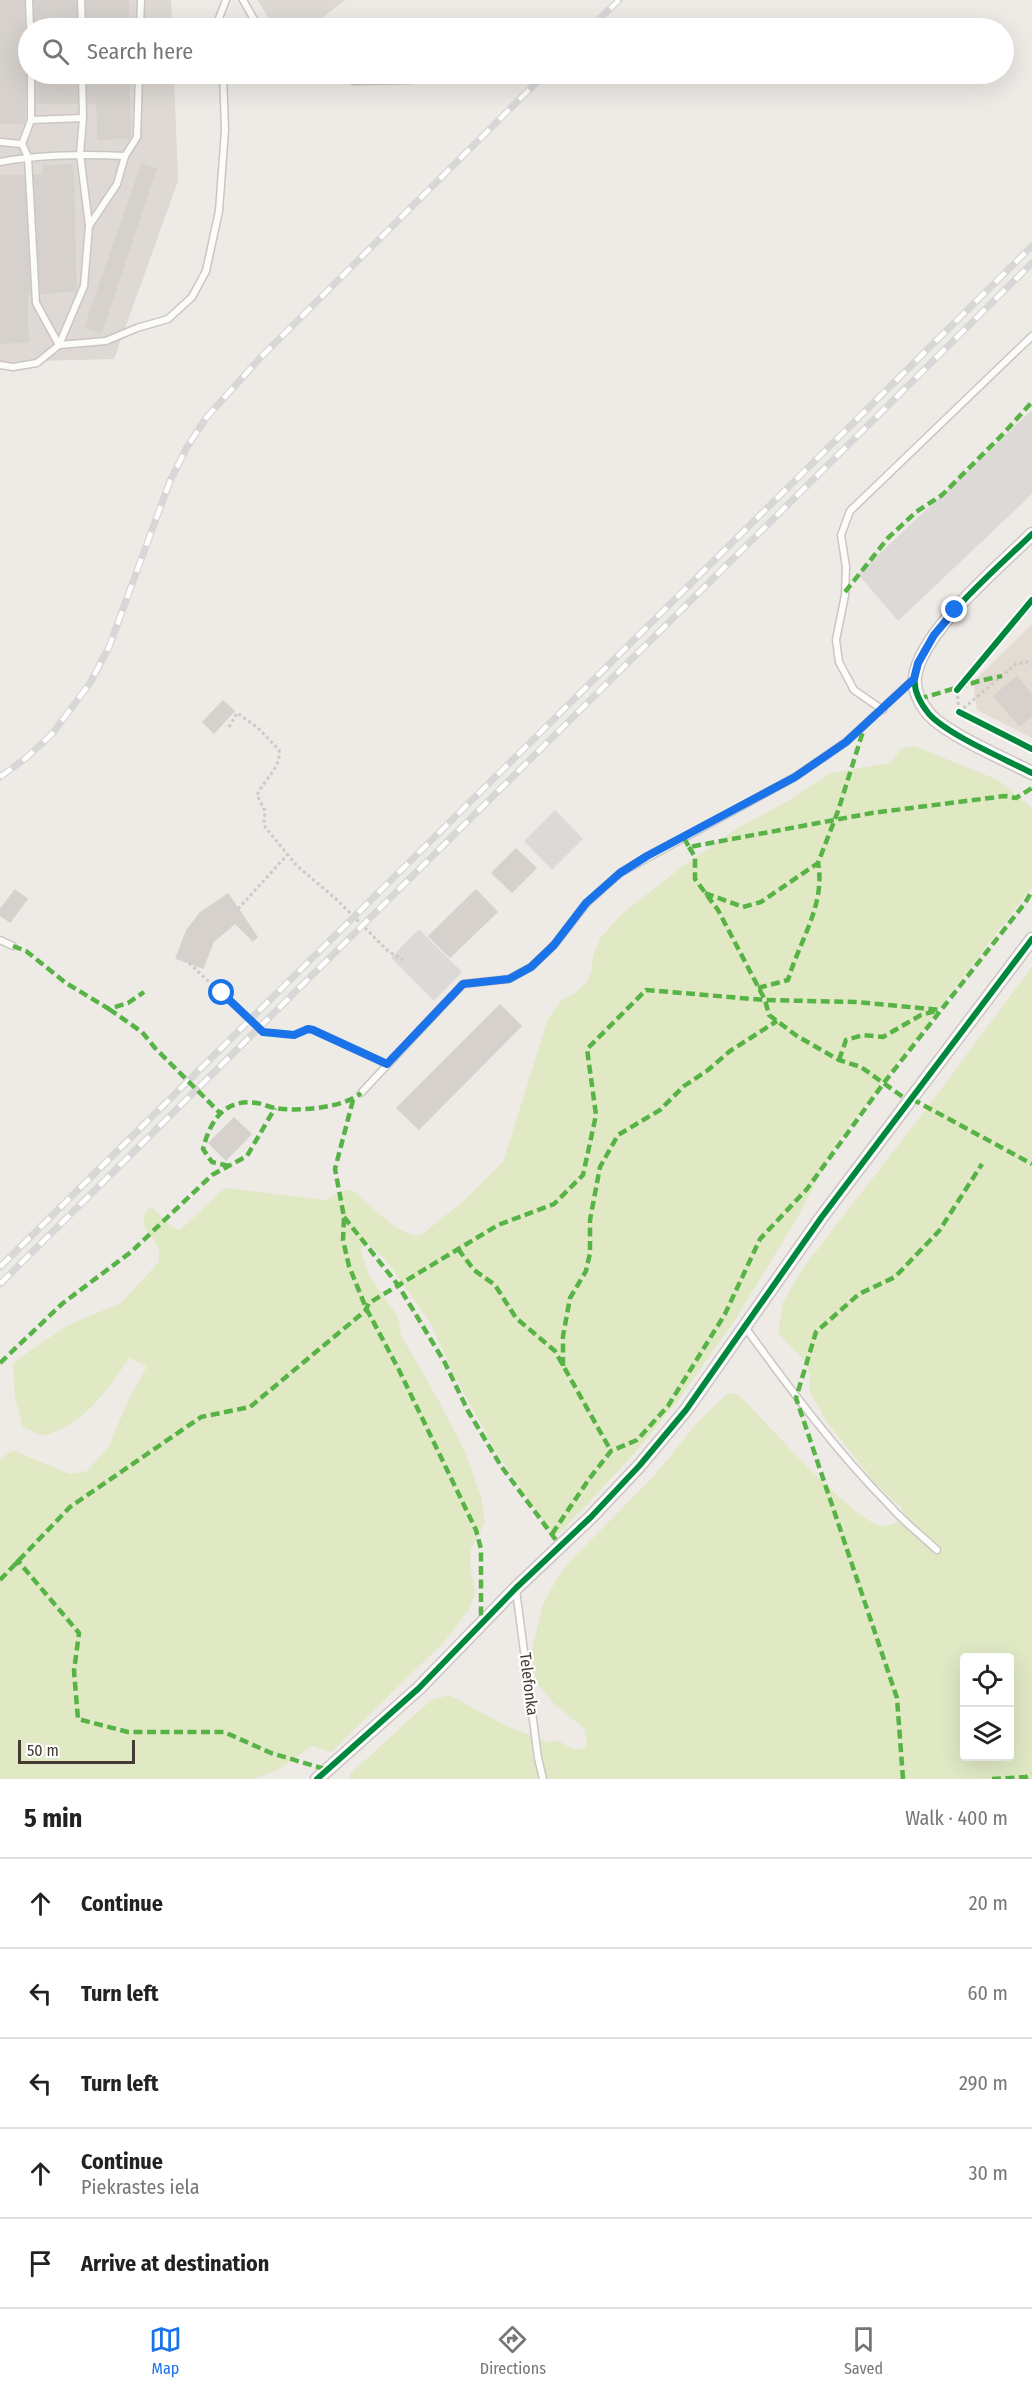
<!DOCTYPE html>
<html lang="en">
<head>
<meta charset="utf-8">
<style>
  :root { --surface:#fff; --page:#f2f2f2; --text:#222; --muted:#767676; --line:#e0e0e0; --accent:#1a73e8 }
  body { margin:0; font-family:"Fira Sans Condensed",sans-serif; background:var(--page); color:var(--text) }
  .controls { position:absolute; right:18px; bottom:18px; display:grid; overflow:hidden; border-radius:6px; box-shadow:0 6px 24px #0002 }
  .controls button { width:54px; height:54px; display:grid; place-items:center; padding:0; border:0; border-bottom:2px solid var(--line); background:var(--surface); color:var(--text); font:30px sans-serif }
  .scale { position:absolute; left:18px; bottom:15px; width:117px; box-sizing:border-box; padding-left:6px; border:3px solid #443b32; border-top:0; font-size:16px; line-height:21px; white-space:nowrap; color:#443b32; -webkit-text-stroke:4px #fff; paint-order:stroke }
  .stop { position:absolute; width:18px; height:18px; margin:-14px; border:4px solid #1a73e8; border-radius:50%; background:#fff }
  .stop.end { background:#1a73e8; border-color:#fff; box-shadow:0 2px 6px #0008 }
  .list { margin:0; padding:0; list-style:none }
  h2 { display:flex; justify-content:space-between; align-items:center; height:78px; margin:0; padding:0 24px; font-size:26px }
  h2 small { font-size:20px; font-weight:400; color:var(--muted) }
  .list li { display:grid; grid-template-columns:39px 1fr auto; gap:18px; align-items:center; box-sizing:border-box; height:90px; padding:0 24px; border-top:2px solid var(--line) }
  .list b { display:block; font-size:22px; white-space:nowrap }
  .list p { margin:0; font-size:20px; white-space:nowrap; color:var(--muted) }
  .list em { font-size:20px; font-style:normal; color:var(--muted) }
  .icon { flex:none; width:33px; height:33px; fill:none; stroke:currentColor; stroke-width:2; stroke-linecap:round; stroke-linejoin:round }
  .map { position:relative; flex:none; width:1032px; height:1779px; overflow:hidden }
  .search { position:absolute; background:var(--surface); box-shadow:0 6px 24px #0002; left:18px; right:18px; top:18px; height:66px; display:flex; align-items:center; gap:15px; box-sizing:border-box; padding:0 21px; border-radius:33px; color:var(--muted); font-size:22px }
  .sheet { height:528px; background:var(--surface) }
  nav { display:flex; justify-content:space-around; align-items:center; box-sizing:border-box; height:84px; border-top:2px solid var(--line); background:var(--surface); font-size:16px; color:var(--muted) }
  nav a { display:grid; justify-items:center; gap:3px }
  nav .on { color:var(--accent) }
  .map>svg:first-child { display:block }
</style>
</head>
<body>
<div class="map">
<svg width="1032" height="1779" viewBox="0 0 1032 1779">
  <rect width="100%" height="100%" fill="#eeeae6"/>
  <path fill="#e3dcd3" d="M 1032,624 L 1032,738 L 977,710 L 973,682 Z"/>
  <g fill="#ded9d4">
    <path d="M 0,0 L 171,0 L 172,28 L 28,28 L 28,74 L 174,74 L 178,181 L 114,359 L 0,362 Z"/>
    <path d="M 258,0 L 345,0 L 309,28 L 274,28 Z"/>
  </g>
  <g fill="#e0e9c4" fill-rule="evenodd">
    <path d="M 914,746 L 998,780 L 1032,808 L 1032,887 L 837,1142 L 796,1220 L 735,1320 L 676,1403 L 631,1457 L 563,1530 L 557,1534 L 552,1533 L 498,1455 L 455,1377 L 430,1322 L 386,1260 L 366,1242 L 363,1243 L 361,1252 L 368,1274 L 398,1317 L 401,1335 L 440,1403 L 465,1452 L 481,1497 L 485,1522 L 471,1549 L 470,1565 L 475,1593 L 469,1609 L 444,1642 L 331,1752 L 312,1746 L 276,1771 L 252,1779 L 0,1779 L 0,1460 L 11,1451 L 15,1451 L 69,1474 L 87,1471 L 108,1448 L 128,1401 L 146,1368 L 145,1365 L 129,1358 C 106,1392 84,1425 42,1436 L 22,1426 L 15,1397 L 13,1366 L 15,1361 L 68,1325 L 121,1303 L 158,1263 C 166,1237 132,1232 148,1209 L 153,1208 L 172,1227 L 180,1230 L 225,1188 L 326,1200 L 345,1190 L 352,1190 C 366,1201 404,1241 421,1235 L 465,1200 L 503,1162 L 548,1019 L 562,1000 L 574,994 L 587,982 L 592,969 L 593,956 L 601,937 L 622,914 L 683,866 L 736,829 L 786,802 L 831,773 L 890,763 L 901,749 Z"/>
    <path d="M 1032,967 L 1032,1779 L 351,1779 L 350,1774 L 431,1700 L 449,1695 L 506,1726 L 547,1742 L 558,1741 L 574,1749 L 583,1749 L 587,1743 L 584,1728 L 555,1705 L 537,1683 L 531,1654 L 542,1607 L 557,1578 L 573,1558 L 653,1477 L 699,1421 L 728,1393 L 739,1395 C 762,1418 856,1524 883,1526 C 887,1526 892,1524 896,1523 L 903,1513 L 902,1508 L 876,1484 L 826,1421 L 810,1392 L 810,1374 L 804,1360 L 778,1333 L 783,1302 L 806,1264 L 924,1112 ZM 964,1658 L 1010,1658 L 1010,1756 L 964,1756 Z"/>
  </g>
  <g fill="#ddd9d6">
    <path d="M 1032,410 L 1032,494 L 898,621 L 858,574 Z"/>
    <path d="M 555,810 L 583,839 L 552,870 L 524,841 Z"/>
    <path d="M 419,929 L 462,972 L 434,1001 L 391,958 Z"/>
  </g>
  <g fill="#d6d1cd" stroke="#d6d1cc" stroke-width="1.5">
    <path d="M 0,0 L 24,0 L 23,74 L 26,74 L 24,123 L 0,123 Z"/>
    <path d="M 34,0 L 76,0 L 77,28 L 35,28 Z"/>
    <path d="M 86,0 L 128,0 L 129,28 L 87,28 Z"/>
    <rect x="36" y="74" width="41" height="29"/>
    <path d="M 87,74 L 129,74 L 130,138 L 98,139 L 97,103 L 88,103 Z"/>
    <path d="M 142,164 L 156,169 L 101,333 L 85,327 Z"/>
    <path d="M 73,165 L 76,290 L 41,294 L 34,175 L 43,175 L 43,166 Z"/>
    <path d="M 0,176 L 24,176 L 30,294 L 27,294 L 28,342 L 0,343 Z"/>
    <path d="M 1017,677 L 1032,695 L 1032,715 L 1020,726 L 994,696 Z"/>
    <path d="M 223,701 L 234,711 L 214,733 L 203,722 Z"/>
    <path d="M 516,849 L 536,868 L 512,892 L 492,873 Z"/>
    <path d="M 15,890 L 27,899 L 10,922 L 0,915 L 0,910 Z"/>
    <path d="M 476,890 L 497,912 L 450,957 L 429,936 Z"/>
    <path d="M 228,894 L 257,937 L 253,941 L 235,923 L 213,942 L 203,968 L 176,958 L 187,930 L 200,913 Z"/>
    <path d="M 500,1005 L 521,1026 L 419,1129 L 397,1108 Z"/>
    <path d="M 234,1118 L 251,1134 L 226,1160 L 209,1143 Z"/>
  </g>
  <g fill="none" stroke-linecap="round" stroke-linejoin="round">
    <defs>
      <g id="service">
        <path d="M 29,0 L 30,28"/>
        <path d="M 81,0 L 82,28"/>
        <path d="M 243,0 L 259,28"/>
        <path d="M 140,28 L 141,0"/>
        <path d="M 219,28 L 218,21 L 226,0"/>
        <path d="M 31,74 L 31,120 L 22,144 L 28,157 L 36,303 L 59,345"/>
        <path d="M 82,74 L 83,118 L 80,154 L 89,225"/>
        <path d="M 337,74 L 354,81 L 410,80 L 423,74"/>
        <path d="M 31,120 L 83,118"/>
        <path d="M 0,142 L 22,144"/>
        <path d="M 0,162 C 42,154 83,154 125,156"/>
        <path d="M 59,345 L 84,286 L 89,226 L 117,184 L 125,156 L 137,137 L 139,74"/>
        <path d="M 0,365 L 13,367 L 37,363 L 59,345 L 106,341 L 137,328 L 168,319 L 192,297 L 206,271 L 219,211 L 225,130 L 223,74"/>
        <path d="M 883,710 L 854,690 L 839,662 L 836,640 L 845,595 L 846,567 L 841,535 L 850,511 L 1032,336"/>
        <path d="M 0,940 L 13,946"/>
        <path d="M 361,1093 L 463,984 L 509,979 L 531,967 L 554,945 L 587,903 L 620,873 L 795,777 L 846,742 L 914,679"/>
        <path d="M 745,1327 C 790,1389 836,1451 890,1506 C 904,1522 921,1535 937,1550"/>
        <path d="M 516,1590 L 538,1758 L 543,1779"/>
      </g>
      <g id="minor">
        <path d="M 1032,534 C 999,567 921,631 915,677 C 913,690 921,704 929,714 C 948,735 1005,759 1032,773"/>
        <path d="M 317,1779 L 419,1688 L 516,1588 L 591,1517 L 640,1465 L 686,1410 L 821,1218 L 1032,939"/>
      </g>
    </defs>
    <use href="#service" stroke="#cbc6c2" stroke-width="9"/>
    <use href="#minor" stroke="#cbc6c2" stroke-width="15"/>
    <g stroke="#cdcac6" stroke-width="3" stroke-dasharray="3 3" stroke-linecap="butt">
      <path d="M 957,690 L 959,712"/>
      <path d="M 959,712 L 1016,664 L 1028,662 L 1032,664"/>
      <path d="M 229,727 L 237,713 L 258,728 L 279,750 C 282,766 264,780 257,795 L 265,811 L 264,823 L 265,827 L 297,866 L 335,898 L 388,951 L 403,960"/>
      <path d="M 238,909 L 288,854"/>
      <path d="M 189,963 L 263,1032 L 294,1035 L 308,1029 L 313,1030 L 377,1060"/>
    </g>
    <use href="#service" stroke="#fcfcfb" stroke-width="6"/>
    <use href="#minor" stroke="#fcfcfb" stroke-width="12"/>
    <defs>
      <g id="rail">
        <path d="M 590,28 L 619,0"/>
        <path d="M 0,777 L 26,758 L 52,734 L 90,683 L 109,647 L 170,481 L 187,447 L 206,418 L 260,358 L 545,74"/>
        <path d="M 0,1267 L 1032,246"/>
        <path d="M 0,1284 L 1032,263"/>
      </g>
    </defs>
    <use href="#rail" stroke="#d8d7d7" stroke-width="7"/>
    <use href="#rail" stroke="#fff" stroke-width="4.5" stroke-dasharray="14" stroke-linecap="butt"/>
    <g stroke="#57b346" stroke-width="4.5" stroke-dasharray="9 4.5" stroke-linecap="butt">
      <path d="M 845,592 L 888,538 L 916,512 L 942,495 L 1003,434 L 1032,402"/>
      <path d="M 919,699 L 979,681 L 1002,676"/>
      <path d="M 684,838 L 689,847 L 872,813 L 1005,796 L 1016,798 L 1032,788"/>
      <path d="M 689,847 L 695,857 L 695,879 L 718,910 L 765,1000 L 769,1015 L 797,1036 L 839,1060 L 861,1067 L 910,1102"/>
      <path d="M 705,893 L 743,907 L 761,902 L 818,863 L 838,811 L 865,725"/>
      <path d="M 13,946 L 26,951 L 66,983 L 109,1009 L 128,1003 L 144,992"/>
      <path d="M 758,988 L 788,980 C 799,942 826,904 818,863"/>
      <path d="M 109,1009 L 142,1032 L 155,1048 L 220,1113"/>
      <path d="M 839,1060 L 846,1040 L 863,1035 L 883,1037 L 921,1015 L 936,1011"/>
      <path d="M 912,1099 L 1032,1164"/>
      <path d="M 353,1100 L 335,1169 L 344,1217 L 343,1240 L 349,1266 L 366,1308 L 399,1370 L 476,1530 L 481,1549 L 481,1624"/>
      <path d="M 229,1166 L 212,1162 L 203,1149 C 210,1121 224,1098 257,1103 C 263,1104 269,1107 275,1108 C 297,1112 344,1108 361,1093"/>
      <path d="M 344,1217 L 398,1285 L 445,1363 L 468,1411 L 501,1466 L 556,1540"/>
      <path d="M 458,1249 L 474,1270 L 495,1285 L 516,1318 L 555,1351 L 611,1451"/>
      <path d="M 0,1363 L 63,1303 L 131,1252 L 212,1175 L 247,1156 L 275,1108"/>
      <path d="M 563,1366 L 563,1336 L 570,1298 L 586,1271 L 590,1253 L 590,1220 L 600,1167 L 618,1135 L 660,1110 L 684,1086 L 708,1070 L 730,1051 L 777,1021"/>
      <path d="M 552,1534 L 589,1479 L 611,1451 L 637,1440 L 668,1406 L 725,1314 L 760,1239 L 807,1189 L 883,1084 L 1025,903 L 1032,891"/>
      <path d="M 15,1565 L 18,1561 L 79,1633 L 74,1671 L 78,1719 L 128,1732 L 224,1732 L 271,1753 L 328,1770"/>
      <path d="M 0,1580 L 70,1507 L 201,1417 L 250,1407 L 365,1311 L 369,1303 L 498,1225 L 554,1204 L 583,1175 L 596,1115 L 587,1049 L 646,990 L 765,1000 L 856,1002 L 941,1010"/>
      <path d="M 903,1779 L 897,1698 L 796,1398 L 816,1332 L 859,1294 L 895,1277 L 939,1231 L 982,1164"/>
      <path d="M 992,1779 L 1026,1777 L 1032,1774"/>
    </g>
    <defs>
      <g id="cycleway">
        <path d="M 1032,534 C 999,567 921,631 915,677 C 913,690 921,704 929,714 C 948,735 1005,759 1032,773"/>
        <path d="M 957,690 L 1032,600"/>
        <path d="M 959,712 L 1032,749"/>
        <path d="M 317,1779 L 419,1688 L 516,1588 L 591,1517 L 640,1465 L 686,1410 L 821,1218 L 1032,939"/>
      </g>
    </defs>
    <use href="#cycleway" stroke="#fff" stroke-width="10"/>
    <use href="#cycleway" stroke="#00873e" stroke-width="6"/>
  </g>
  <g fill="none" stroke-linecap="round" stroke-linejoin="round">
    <path stroke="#1a73e8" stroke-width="8" d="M 222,993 L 263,1032 L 294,1035 L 308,1029 L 313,1030 L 387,1064 L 463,984 L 509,979 L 531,967 L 554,945 L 586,903 L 620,873 L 647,856 L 795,777 L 846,742 L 914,679 L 918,663 L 934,635 L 955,610"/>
  </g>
  <g text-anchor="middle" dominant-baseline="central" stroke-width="4.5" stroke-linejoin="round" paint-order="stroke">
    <g font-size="16" fill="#443b32" stroke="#fff">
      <text transform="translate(529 1684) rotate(83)">Telefonka</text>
    </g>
  </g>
</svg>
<div class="controls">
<button><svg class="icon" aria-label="locate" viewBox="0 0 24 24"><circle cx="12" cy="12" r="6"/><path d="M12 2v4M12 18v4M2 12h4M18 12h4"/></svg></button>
<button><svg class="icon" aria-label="layers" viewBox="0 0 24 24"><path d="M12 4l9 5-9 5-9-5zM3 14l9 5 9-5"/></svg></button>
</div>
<div class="scale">50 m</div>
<div class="stop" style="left:222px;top:993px"></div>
<div class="stop end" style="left:955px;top:610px"></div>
<div class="search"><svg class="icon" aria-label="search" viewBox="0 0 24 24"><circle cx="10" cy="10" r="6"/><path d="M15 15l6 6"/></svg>Search here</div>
</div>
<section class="sheet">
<h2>5 min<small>Walk · 400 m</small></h2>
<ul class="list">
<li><svg class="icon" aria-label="ahead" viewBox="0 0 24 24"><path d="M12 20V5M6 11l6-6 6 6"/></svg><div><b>Continue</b></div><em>20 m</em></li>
<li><svg class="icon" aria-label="left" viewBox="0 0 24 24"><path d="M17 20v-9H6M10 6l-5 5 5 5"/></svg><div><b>Turn left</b></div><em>60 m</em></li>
<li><svg class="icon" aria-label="left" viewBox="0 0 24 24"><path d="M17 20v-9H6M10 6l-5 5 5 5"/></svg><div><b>Turn left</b></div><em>290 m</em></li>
<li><svg class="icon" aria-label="ahead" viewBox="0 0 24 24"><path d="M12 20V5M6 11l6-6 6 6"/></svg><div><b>Continue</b><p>Piekrastes iela</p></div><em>30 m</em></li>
<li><svg class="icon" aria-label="arrive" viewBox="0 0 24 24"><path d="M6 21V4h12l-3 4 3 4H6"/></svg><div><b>Arrive at destination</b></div></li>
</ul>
</section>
<nav>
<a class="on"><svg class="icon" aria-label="map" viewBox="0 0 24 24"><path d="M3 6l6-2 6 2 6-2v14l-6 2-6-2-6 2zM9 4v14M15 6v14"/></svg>Map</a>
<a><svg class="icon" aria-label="directions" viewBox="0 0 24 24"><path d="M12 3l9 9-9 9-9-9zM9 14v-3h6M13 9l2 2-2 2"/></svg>Directions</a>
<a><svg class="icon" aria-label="saved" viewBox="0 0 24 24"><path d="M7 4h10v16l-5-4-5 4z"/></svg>Saved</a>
</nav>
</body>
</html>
